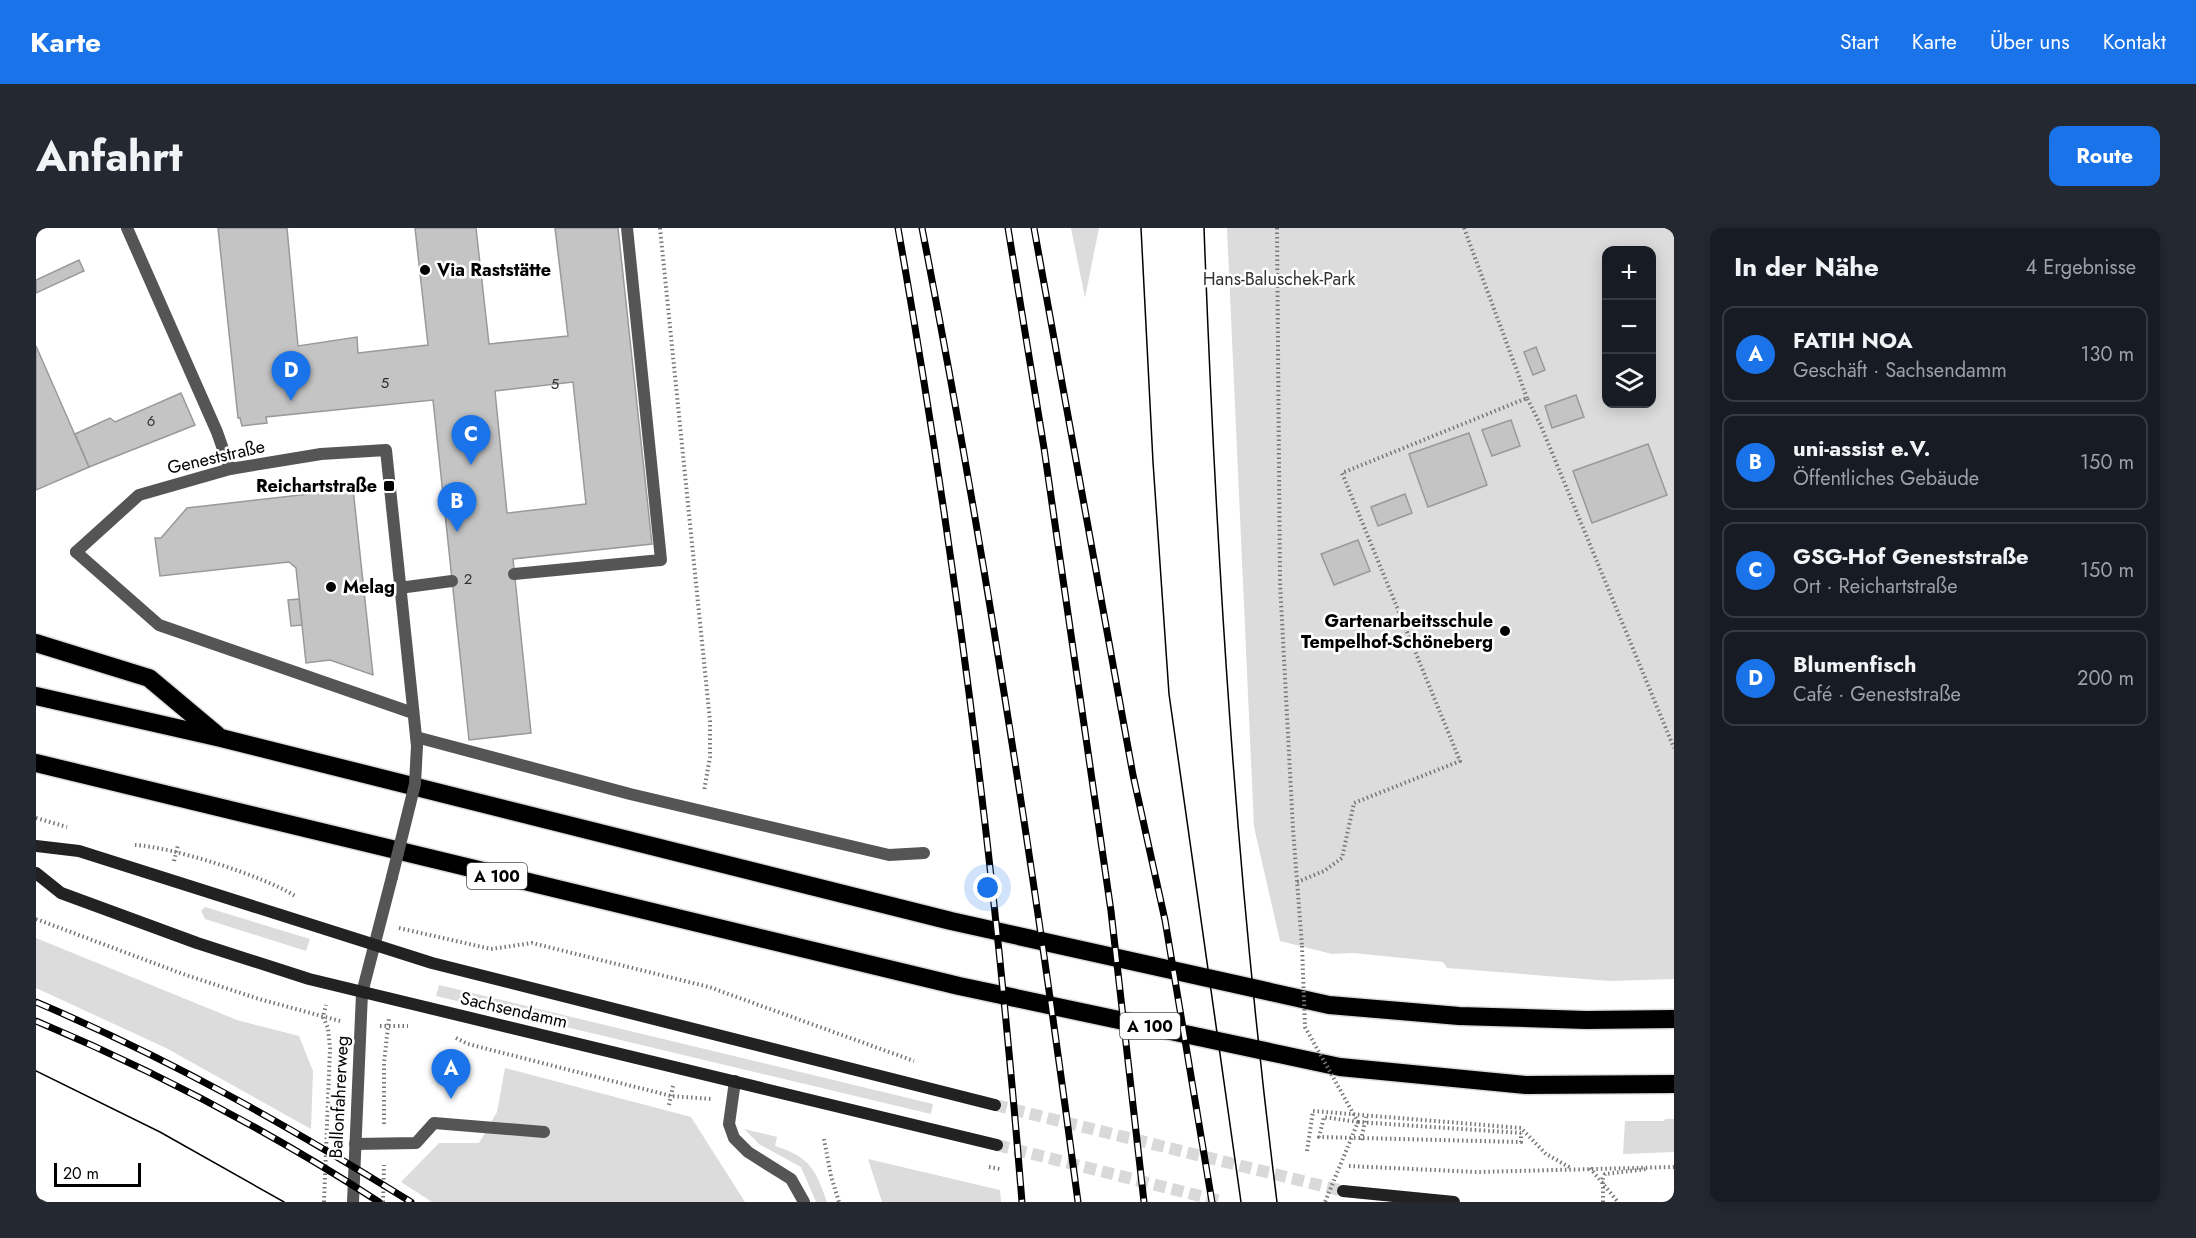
<!DOCTYPE html>
<html lang="de">
<head>
<meta charset="utf-8">
<style>
  :root { --surface:#171b24; --page:#242831; --text:#f1f3f6; --muted:#9ea1a6; --line:#363941; --accent:#1a73e8 }
  body { margin:0; font-family:Jost,sans-serif; background:var(--page); color:var(--text) }
  .controls { position:absolute; right:18px; top:18px; display:grid; overflow:hidden; border-radius:12px; box-shadow:0 3px 15px #0003 }
  .controls button { width:54px; height:54px; display:grid; place-items:center; padding:0; border:0; border-bottom:2px solid var(--line); background:var(--surface); color:var(--text); font:30px sans-serif }
  .scale { position:absolute; left:18px; bottom:15px; width:87px; box-sizing:border-box; padding-left:6px; border:3px solid #000; border-top:0; font-size:16px; line-height:21px; white-space:nowrap; color:#000; -webkit-text-stroke:4px #fff; paint-order:stroke }
  .you { position:absolute; left:952px; top:660px; width:21px; height:21px; margin:-15px; border:4px solid #fff; border-radius:50%; background:#1a73e8; box-shadow:0 0 0 9px #1a73e833 }
  .badge { display:grid; place-items:center; width:39px; height:39px; border-radius:50%; background:var(--accent); color:#fff; font-size:20px; font-weight:700 }
  .pin { position:absolute; translate:-50% -50px; filter:drop-shadow(0 2px 3px #0008) }
  .pin::after { content:''; position:absolute; top:32px; width:21px; height:18px; background:inherit; clip-path:polygon(0 0,100% 0,50% 100%) }
  .list { margin:0; padding:0; list-style:none }
  h2 { display:flex; justify-content:space-between; align-items:center; height:78px; margin:0; padding:0 24px; font-size:26px }
  h2 small { font-size:20px; font-weight:400; color:var(--muted) }
  .list li { display:grid; grid-template-columns:39px 1fr auto; gap:18px; align-items:center; box-sizing:border-box; height:96px; margin:0 12px 12px; padding:0 12px; border:2px solid var(--line); border-radius:12px }
  .list b { display:block; font-size:22px; white-space:nowrap }
  .list p { margin:0; font-size:20px; white-space:nowrap; color:var(--muted) }
  .list em { font-size:20px; font-style:normal; color:var(--muted) }
  .icon { flex:none; width:33px; height:33px; fill:none; stroke:currentColor; stroke-width:2; stroke-linecap:round; stroke-linejoin:round }
  .map { position:relative; flex:none; width:1638px; height:974px; overflow:hidden; border-radius:12px }
  header { display:flex; align-items:center; gap:36px; box-sizing:border-box; height:84px; padding:0 30px; background:var(--accent); color:#fff }
  header strong { font-size:28px }
  nav { display:flex; gap:33px; margin-inline-start:auto; font-size:21px }
  .intro { display:flex; align-items:center; justify-content:space-between; box-sizing:border-box; height:144px; padding:0 36px }
  h1 { margin:0; font-size:42px }
  .button { padding:15px 27px; border-radius:12px; background:var(--accent); color:#fff; font-size:21px; font-weight:700 }
  main { display:flex; gap:36px; padding:0 36px }
  aside { flex:1; background:var(--surface); border-radius:12px; box-shadow:0 3px 15px #0003 }
  .map>svg:first-child { display:block }
</style>
</head>
<body>
<header>
<strong>Karte</strong>
<nav><a>Start</a><a>Karte</a><a>Über uns</a><a>Kontakt</a></nav>
</header>
<div class="intro"><h1>Anfahrt</h1><a class="button">Route</a></div>
<main>
<div class="map">
<svg width="1638" height="974" viewBox="0 0 1638 974">
  <rect width="100%" height="100%" fill="#fff"/>
  <g fill="#dcdcdc" fill-rule="evenodd">
    <path d="M 1035,0 L 1063,0 L 1049,70 Z"/>
    <path d="M 1191,0 L 1638,0 L 1638,751 L 1574,753 L 1411,740 L 1407,734 L 1317,725 L 1296,726 L 1244,713 L 1218,599 ZM 1570,22 L 1616,22 L 1616,176 L 1570,176 Z"/>
    <path d="M 169,679 L 274,711 L 270,723 L 169,691 L 165,683 Z"/>
    <path d="M 0,710 L 201,792 L 263,808 L 277,843 L 275,901 L 130,820 L 0,760 Z"/>
    <path d="M 403,757 L 897,876 L 895,886 L 400,768 Z"/>
    <path d="M 469,840 L 655,889 L 709,974 L 396,974 L 365,954 L 403,915 L 443,915 L 461,884 Z"/>
    <path d="M 1629,891 L 1638,891 L 1638,924 L 1587,926 L 1589,893 L 1628,893 Z"/>
    <path d="M 708,901 L 741,909 L 739,918 C 773,928 780,942 791,974 L 780,974 L 765,939 L 723,916 Z"/>
    <path d="M 832,931 L 964,962 L 965,974 L 846,974 Z"/>
  </g>
  <g fill="#c4c4c4" stroke="#999" stroke-width="1.5" fill-rule="evenodd">
    <path d="M 182,0 L 251,0 L 262,118 L 321,109 L 322,125 L 392,117 L 379,0 L 440,0 L 453,116 L 532,108 L 519,0 L 582,0 L 616,316 L 477,331 L 495,505 L 433,512 L 397,172 L 230,189 L 231,195 L 206,198 L 204,190 L 202,190 ZM 537,154 L 550,276 L 471,285 L 459,163 Z"/>
    <path d="M 43,32 L 48,43 L 0,65 L 0,52 Z"/>
    <path d="M 0,118 L 53,239 L 0,262 Z"/>
    <path d="M 1500,119 L 1509,142 L 1497,147 L 1488,124 Z"/>
    <path d="M 145,165 L 159,197 L 53,239 L 39,206 L 74,190 L 79,194 Z"/>
    <path d="M 1540,167 L 1548,189 L 1516,200 L 1509,178 Z"/>
    <path d="M 1475,192 L 1484,218 L 1456,228 L 1446,202 Z"/>
    <path d="M 1433,205 L 1451,257 L 1392,279 L 1373,226 Z"/>
    <path d="M 1612,216 L 1631,267 L 1556,295 L 1537,243 Z"/>
    <path d="M 317,261 L 337,447 L 294,432 L 270,435 L 260,340 L 253,334 L 124,348 L 119,310 L 125,310 L 151,280 Z"/>
    <path d="M 1369,266 L 1376,285 L 1342,298 L 1335,279 Z"/>
    <path d="M 1322,312 L 1334,343 L 1298,357 L 1285,326 Z"/>
    <path d="M 263,371 L 266,397 L 255,398 L 252,372 Z"/>
  </g>
  <g fill="none" stroke-linecap="round" stroke-linejoin="round">
    <g stroke="#d9d9d9" stroke-width="12" stroke-dasharray="12 6" stroke-linecap="butt">
      <path d="M 959,877 L 1307,963"/>
      <path d="M 961,917 L 1188,974"/>
    </g>
    <defs>
      <g id="highway">
        <path d="M 0,415 L 113,450 L 181,507"/>
        <path d="M 0,468 L 185,510 L 915,693 L 1293,777 L 1423,788 L 1550,792 L 1638,791"/>
        <path d="M 0,535 L 923,758 L 1304,839 L 1490,857 L 1638,856"/>
      </g>
    </defs>
    <use href="#highway" stroke="#dbdbdb" stroke-width="21"/>
    <g stroke="#777" stroke-width="4" stroke-dasharray="1.5 3" stroke-linecap="butt">
      <path d="M 624,0 L 674,493 L 674,529 L 668,563"/>
      <path d="M 1241,0 L 1244,355 L 1257,601 L 1266,718"/>
      <path d="M 1428,0 L 1491,170"/>
      <path d="M 0,590 L 31,599"/>
      <path d="M 99,617 C 136,619 228,648 259,668"/>
      <path d="M 138,633 L 142,617"/>
      <path d="M 1261,654 L 1288,643 L 1306,630 L 1318,575 L 1424,533 L 1306,245 L 1491,170 L 1505,198 L 1638,520"/>
      <path d="M 0,691 L 147,746 L 223,771 L 304,793"/>
      <path d="M 363,700 L 455,721 L 496,715 L 673,759 L 878,833"/>
      <path d="M 344,798 L 372,798"/>
      <path d="M 420,810 L 432,816 L 635,868 L 675,871"/>
      <path d="M 633,877 L 637,858"/>
      <path d="M 1322,894 L 1288,889 L 1283,909 L 1485,914 L 1485,905"/>
      <path d="M 348,896 L 348,835 L 353,790"/>
      <path d="M 788,911 L 795,948 L 803,974"/>
      <path d="M 1325,912 L 1330,889"/>
      <path d="M 1271,923 L 1277,883 L 1485,900 L 1510,926 L 1535,940"/>
      <path d="M 1313,938 L 1440,944 L 1638,939"/>
      <path d="M 953,939 L 964,941"/>
      <path d="M 1554,940 L 1582,974"/>
      <path d="M 288,974 L 294,820 L 292,800 L 287,789 L 290,777"/>
      <path d="M 347,974 L 348,937"/>
      <path d="M 1567,974 L 1567,951 L 1569,946 L 1611,941"/>
    </g>
    <g stroke="#555" stroke-width="12">
      <path d="M 91,0 L 181,204 L 194,241"/>
      <path d="M 40,324 L 123,397 L 377,485"/>
      <path d="M 478,346 L 625,332 L 591,0"/>
      <path d="M 363,360 L 416,353"/>
      <path d="M 380,509 L 594,566 L 853,627 L 888,625"/>
      <path d="M 319,916 L 380,915 L 398,895 L 508,904"/>
    </g>
    <g stroke="#555" stroke-width="12">
      <path d="M 40,324 L 103,267 L 194,241 L 285,226 L 350,222 L 381,518"/>
      <path d="M 699,853 L 693,896 L 698,910 L 712,924 L 755,951 L 768,974"/>
      <path d="M 317,974 L 326,765 L 356,649"/>
    </g>
    <g stroke="#222" stroke-width="12">
      <path d="M 0,618 L 43,623 L 396,735 L 959,877"/>
      <path d="M 0,645 L 25,665 L 161,715 L 273,751 L 961,917"/>
      <path d="M 1307,963 L 1418,974"/>
    </g>
    <use href="#highway" stroke="#000" stroke-width="18"/>
    <g stroke="#000" stroke-width="1.5">
      <path d="M 1105,0 L 1117,234 L 1133,466 L 1205,974"/>
      <path d="M 1168,0 C 1180,326 1200,650 1241,974"/>
      <path d="M 0,843 L 124,904 L 248,974"/>
      <path d="M 0,970 L 9,974"/>
    </g>
    <defs>
      <g id="rail">
        <path d="M 862,0 C 919,322 960,648 986,974"/>
        <path d="M 886,0 C 949,323 999,648 1042,974"/>
        <path d="M 972,0 L 1008,220 L 1075,683 L 1108,974"/>
        <path d="M 998,0 L 1097,547 L 1129,692 L 1176,974"/>
        <path d="M 0,774 C 134,831 251,897 375,974"/>
        <path d="M 0,793 C 119,843 235,904 343,974"/>
      </g>
    </defs>
    <use href="#rail" stroke="#000" stroke-width="7"/>
    <use href="#rail" stroke="#fff" stroke-width="4.5" stroke-dasharray="14" stroke-linecap="butt"/>
    <g stroke="#777" stroke-width="4" stroke-dasharray="1.5 3" stroke-linecap="butt">
      <path d="M 1266,718 L 1269,799 L 1322,894 L 1289,974"/>
      <path d="M 1322,894 L 1485,905"/>
    </g>
    <path stroke="#555" stroke-width="12" d="M 356,649 L 379,556 L 381,518"/>
  </g>
  <g fill="#000" stroke="#fff" stroke-width="2">
    <circle cx="389" cy="42" r="6"/>
    <rect x="347" y="252" width="12" height="12" rx="3"/>
    <circle cx="295" cy="359" r="6"/>
    <circle cx="1469" cy="403" r="6"/>
  </g>
  <g text-anchor="middle" dominant-baseline="central" stroke-width="5" stroke-linejoin="round" paint-order="stroke">
    <g font-size="15" fill="#313131">
      <text x="349" y="155">5</text>
      <text x="519" y="156">5</text>
      <text x="115" y="193">6</text>
      <text x="432" y="351">2</text>
    </g>
    <g fill="#fff" stroke="#4c4c4c" stroke-width="1.5">
      <rect x="431" y="635" width="60" height="26" rx="4.5"/>
      <rect x="1084" y="785" width="60" height="26" rx="4.5"/>
    </g>
    <g font-size="16" font-weight="bold" fill="#000">
      <text x="461" y="648">A 100</text>
      <text x="1114" y="798">A 100</text>
    </g>
    <g font-size="18" font-weight="bold" fill="#000" stroke="#fff" text-anchor="start">
      <text x="401" y="42">Via Raststätte</text>
      <text x="341" y="258" text-anchor="end">Reichartstraße</text>
      <text x="307" y="359">Melag</text>
      <text x="1457" y="393" text-anchor="end">Gartenarbeitsschule<tspan x="1457" dy="21">Tempelhof-Schöneberg</tspan></text>
    </g>
    <g font-size="18" fill="#333" stroke="#fff">
      <text x="1243" y="51">Hans-Baluschek-Park</text>
    </g>
    <g font-size="18" fill="#000" stroke="#fff">
      <text transform="translate(180 229) rotate(-13)">Geneststraße</text>
      <text transform="translate(478 782) rotate(13)">Sachsendamm</text>
      <text transform="translate(303 869) rotate(-87)">Ballonfahrerweg</text>
    </g>
  </g>
</svg>
<div class="controls">
<button>+</button>
<button>−</button>
<button><svg class="icon" aria-label="layers" viewBox="0 0 24 24"><path d="M12 4l9 5-9 5-9-5zM3 14l9 5 9-5"/></svg></button>
</div>
<div class="scale">20 m</div>
<div class="you"></div>
<div class="pin badge" style="left:415px;top:871px">A</div>
<div class="pin badge" style="left:421px;top:304px">B</div>
<div class="pin badge" style="left:435px;top:237px">C</div>
<div class="pin badge" style="left:255px;top:173px">D</div>
</div>
<aside>
<h2>In der Nähe<small>4 Ergebnisse</small></h2>
<ul class="list">
<li><span class="badge">A</span><div><b>FATIH NOA</b><p>Geschäft · Sachsendamm</p></div><em>130 m</em></li>
<li><span class="badge">B</span><div><b>uni-assist e.V.</b><p>Öffentliches Gebäude</p></div><em>150 m</em></li>
<li><span class="badge">C</span><div><b>GSG-Hof Geneststraße</b><p>Ort · Reichartstraße</p></div><em>150 m</em></li>
<li><span class="badge">D</span><div><b>Blumenfisch</b><p>Café · Geneststraße</p></div><em>200 m</em></li>
</ul>
</aside>
</main>
</body>
</html>
